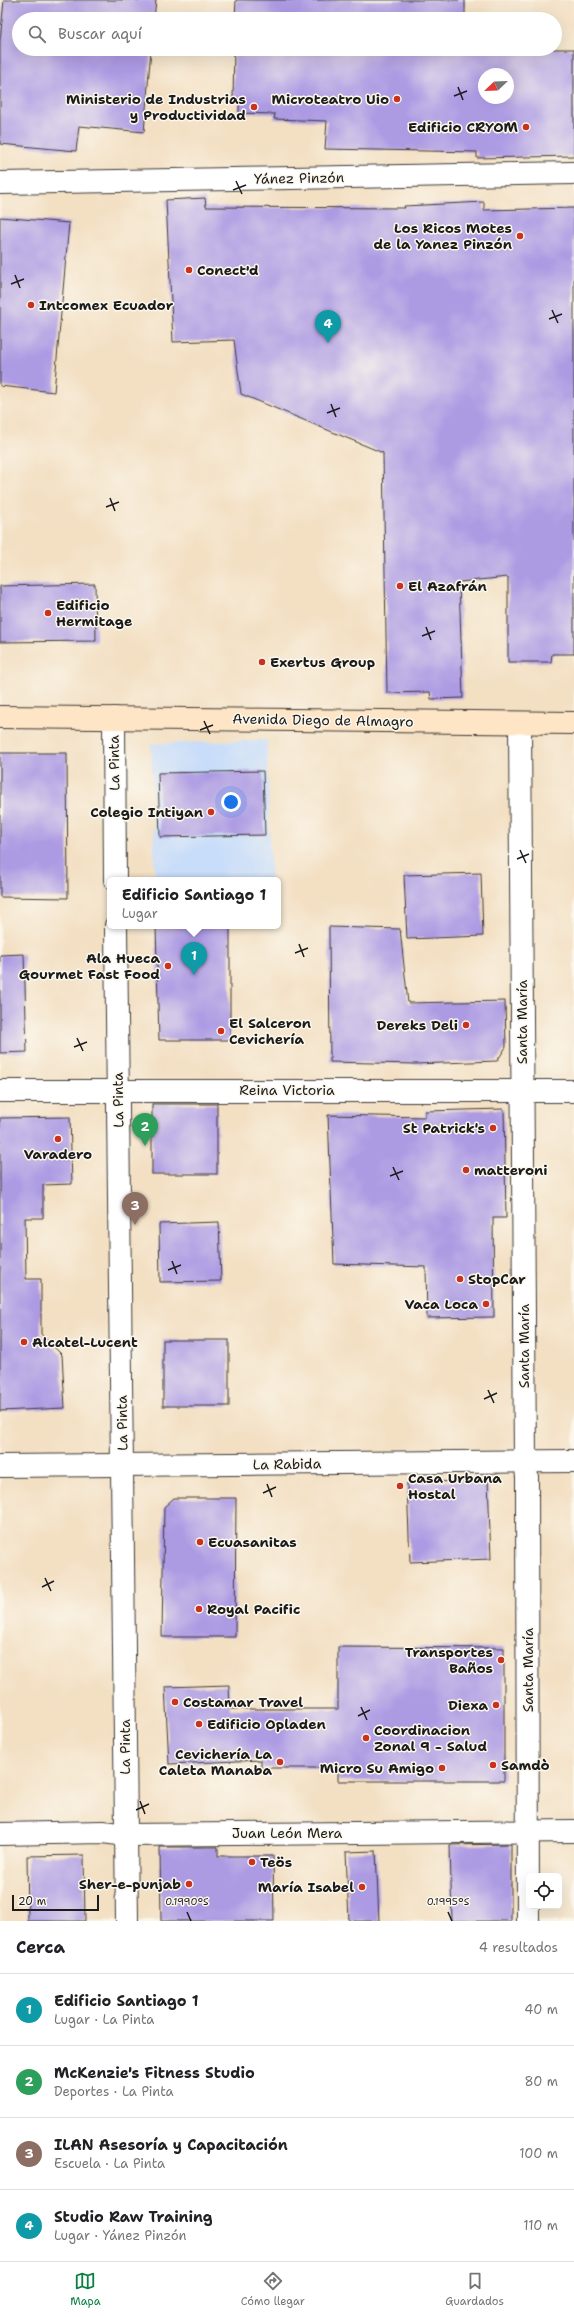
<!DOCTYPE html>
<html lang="es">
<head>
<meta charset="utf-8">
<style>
  :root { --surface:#fff; --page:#f2f2f2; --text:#202124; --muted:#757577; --line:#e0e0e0; --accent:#0b8043 }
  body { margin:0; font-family:"Shantell Sans",sans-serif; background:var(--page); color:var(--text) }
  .controls { position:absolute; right:12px; bottom:12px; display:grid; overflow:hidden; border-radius:6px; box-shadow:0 4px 16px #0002 }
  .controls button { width:36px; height:36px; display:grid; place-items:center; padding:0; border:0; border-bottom:1px solid var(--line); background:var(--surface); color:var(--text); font:20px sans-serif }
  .compass { position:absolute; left:478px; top:68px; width:36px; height:36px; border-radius:50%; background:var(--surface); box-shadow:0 4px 16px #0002; rotate:247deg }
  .scale { position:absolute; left:12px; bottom:10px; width:87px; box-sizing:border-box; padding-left:4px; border:2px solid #1c1c1c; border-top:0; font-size:11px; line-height:14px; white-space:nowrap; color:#1c1c1c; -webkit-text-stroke:3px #fbf7ec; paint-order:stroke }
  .you { position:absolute; left:231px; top:802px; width:14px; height:14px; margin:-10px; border:3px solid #fff; border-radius:50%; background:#1a73e8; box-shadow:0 0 0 6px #1a73e833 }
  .badge { display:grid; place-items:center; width:26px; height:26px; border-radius:50%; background:var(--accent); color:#fff; font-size:13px; font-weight:700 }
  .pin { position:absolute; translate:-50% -33px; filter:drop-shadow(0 1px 2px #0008) }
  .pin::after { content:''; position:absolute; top:21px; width:14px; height:12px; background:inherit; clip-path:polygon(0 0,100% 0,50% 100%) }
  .popup { position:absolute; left:107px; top:877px; width:174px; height:52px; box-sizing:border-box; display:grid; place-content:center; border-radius:6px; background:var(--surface); filter:drop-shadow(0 1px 3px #0005); font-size:13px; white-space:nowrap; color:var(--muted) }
  .popup b { font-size:15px; color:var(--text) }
  .popup::after { content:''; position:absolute; left:50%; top:100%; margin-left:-8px; border:8px solid transparent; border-top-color:var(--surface) }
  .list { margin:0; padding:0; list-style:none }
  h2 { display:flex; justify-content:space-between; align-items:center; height:52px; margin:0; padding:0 16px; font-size:17px }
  h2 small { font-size:13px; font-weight:400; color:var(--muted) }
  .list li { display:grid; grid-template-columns:26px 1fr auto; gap:12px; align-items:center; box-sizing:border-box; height:72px; padding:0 16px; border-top:1px solid var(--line) }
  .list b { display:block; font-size:15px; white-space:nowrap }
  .list p { margin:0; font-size:13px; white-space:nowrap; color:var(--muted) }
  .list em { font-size:13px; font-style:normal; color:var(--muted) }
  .icon { flex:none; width:22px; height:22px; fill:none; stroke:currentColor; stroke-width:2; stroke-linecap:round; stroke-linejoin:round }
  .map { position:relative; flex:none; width:574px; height:1921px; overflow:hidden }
  .search { position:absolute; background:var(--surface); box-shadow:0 4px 16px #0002; left:12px; right:12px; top:12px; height:44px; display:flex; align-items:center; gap:10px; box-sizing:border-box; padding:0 14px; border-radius:22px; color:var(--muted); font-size:15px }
  .sheet { height:340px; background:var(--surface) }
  nav { display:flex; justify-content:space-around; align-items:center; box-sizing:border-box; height:56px; border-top:1px solid var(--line); background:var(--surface); font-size:11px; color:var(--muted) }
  nav a { display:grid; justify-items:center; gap:2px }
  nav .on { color:var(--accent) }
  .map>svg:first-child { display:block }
</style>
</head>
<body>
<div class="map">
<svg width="574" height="1921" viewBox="0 0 574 1921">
  <rect width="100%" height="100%" fill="#fbf7ec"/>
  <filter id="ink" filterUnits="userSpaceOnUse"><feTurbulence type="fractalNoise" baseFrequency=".025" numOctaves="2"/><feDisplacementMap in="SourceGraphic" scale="8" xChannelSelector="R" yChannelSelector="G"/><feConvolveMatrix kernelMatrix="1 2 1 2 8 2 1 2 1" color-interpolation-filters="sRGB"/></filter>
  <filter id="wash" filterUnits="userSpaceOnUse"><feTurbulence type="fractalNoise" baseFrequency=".012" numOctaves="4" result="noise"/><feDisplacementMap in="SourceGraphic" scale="16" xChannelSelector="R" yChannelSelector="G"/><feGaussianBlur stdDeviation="0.9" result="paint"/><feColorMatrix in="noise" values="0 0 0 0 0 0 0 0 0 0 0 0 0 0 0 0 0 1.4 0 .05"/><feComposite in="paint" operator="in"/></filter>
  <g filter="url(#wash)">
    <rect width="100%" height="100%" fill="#f3dfc2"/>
    <path fill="#c8ddf9" d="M 267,740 L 271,880 L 155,880 L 151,744 Z"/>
    <g id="blocks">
      <g fill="#ac9ae3" fill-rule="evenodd">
        <path d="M 4,0 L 156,0 L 154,19 L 19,19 L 19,49 L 151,49 L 144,132 L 79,126 L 76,151 L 0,144 L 0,41 Z"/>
        <path d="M 236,0 L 465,0 L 465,19 L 235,19 Z"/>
        <path d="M 234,49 L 574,49 L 574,156 L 477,158 L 477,152 L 325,149 L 327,121 L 274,119 L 275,114 L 239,113 L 239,99 L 233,99 ZM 484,74 L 508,74 L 508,98 L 484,98 Z"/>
        <path d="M 205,198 L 206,207 L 405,208 L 404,206 L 484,202 L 484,210 L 574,208 L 574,654 L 552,654 L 551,662 L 508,662 L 508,577 L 459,582 L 463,698 L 431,699 L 430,692 L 387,693 L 383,453 L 241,394 L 234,340 L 173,342 L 166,200 Z"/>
        <path d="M 0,217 L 69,223 L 54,392 L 0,386 Z"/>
        <path d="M 95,584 L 96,641 L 0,642 L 0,586 Z"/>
        <path d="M 0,753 L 67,753 L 68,898 L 0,897 Z"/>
        <path d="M 263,771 L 265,835 L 160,837 L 158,773 Z"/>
        <path d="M 481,873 L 483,936 L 407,939 L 404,875 Z"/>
        <path d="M 156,926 L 230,926 L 230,1040 L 159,1040 Z"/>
        <path d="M 329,927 L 400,929 L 408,1003 L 505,1001 L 506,1047 L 497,1061 L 415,1064 L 330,1062 Z"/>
        <path d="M 24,954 L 27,1052 L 0,1053 L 0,955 Z"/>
        <rect x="152" y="1104" width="65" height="70"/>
        <path d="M 504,1109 L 506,1218 L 493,1218 L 494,1317 L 427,1318 L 426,1267 L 334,1264 L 328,1115 L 425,1117 L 425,1111 Z"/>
        <path d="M 70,1117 L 72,1184 L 43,1185 L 43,1218 L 25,1218 L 26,1279 L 41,1279 L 41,1334 L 62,1355 L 65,1408 L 0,1411 L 0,1118 Z"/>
        <path d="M 219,1222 L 221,1281 L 160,1282 L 159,1224 Z"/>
        <rect x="163" y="1340" width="66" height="66"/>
        <path d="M 488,1480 L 491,1559 L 410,1562 L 407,1483 Z"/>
        <path d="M 174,1498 L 236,1498 L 235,1637 L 162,1637 L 164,1507 Z"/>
        <path d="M 338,1647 L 504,1648 L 504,1781 L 338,1781 L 338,1768 L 261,1768 L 261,1760 L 169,1764 L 165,1687 L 229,1685 L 230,1709 L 338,1709 Z"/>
        <path d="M 511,1844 L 511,1921 L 452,1921 L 450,1845 Z"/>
        <path d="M 160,1847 L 218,1847 L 218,1856 L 273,1856 L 274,1921 L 161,1921 Z"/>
        <path d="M 376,1851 L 379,1921 L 349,1921 L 346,1852 Z"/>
        <path d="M 84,1855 L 85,1921 L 28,1921 L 27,1856 Z"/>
      </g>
    </g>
  </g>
  <g filter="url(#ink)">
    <use href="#blocks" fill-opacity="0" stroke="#3c3935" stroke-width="1"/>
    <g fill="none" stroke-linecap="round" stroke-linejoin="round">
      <defs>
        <g id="street">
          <path d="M 0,183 L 574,173"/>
          <path d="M 114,718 L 115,880"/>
          <path d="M 520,723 L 525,1461 L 527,1477 L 528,1921"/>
          <path d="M 116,926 L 127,1921"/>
          <path d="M 0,1091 L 574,1091"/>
          <path d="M 0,1466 L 574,1461"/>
          <path d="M 0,1834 L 103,1832 L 126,1835 L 574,1831"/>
        </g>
        <path id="secondary" d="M 0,717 L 574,723"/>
      </defs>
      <use href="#street" stroke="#3c3935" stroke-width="24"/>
      <use href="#secondary" stroke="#3c3935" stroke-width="24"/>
      <use href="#street" stroke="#fff" stroke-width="22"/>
      <use href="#secondary" stroke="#fee5c5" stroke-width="22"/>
    </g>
  </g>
  <path fill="none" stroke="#1c1c1c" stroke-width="1.5" d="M 458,87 L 463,100M 454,96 L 467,91M 236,181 L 242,194M 233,190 L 246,185M 15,275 L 20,288M 11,284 L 24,279M 552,310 L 558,323M 549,319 L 562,314M 331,404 L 336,417M 327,413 L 340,408M 110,498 L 115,511M 106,507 L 119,502M 426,627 L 431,640M 422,636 L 435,631M 204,721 L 210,734M 200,730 L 213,725M 520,850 L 526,863M 517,859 L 529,854M 299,944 L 304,957M 295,953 L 308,948M 77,1038 L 83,1051M 74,1047 L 87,1042M 393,1167 L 399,1180M 390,1176 L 403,1171M 172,1261 L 177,1274M 168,1270 L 181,1265M 488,1390 L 494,1403M 484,1399 L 497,1393M 267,1484 L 272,1497M 263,1493 L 276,1487M 45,1578 L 51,1591M 42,1587 L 54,1581M 361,1707 L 367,1720M 358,1716 L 370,1710M 140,1801 L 145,1814M 136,1810 L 149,1804M 187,1912 L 191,1921M 448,1912 L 452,1921"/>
  <g fill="#c8321e" stroke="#fbf7ec" stroke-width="1.5">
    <circle cx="397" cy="99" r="4"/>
    <circle cx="254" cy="107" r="4"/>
    <circle cx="526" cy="127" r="4"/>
    <circle cx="520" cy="236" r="4"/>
    <circle cx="189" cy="270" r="4"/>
    <circle cx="31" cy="305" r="4"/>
    <circle cx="400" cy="586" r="4"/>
    <circle cx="48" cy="613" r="4"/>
    <circle cx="262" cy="662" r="4"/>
    <circle cx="211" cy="812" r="4"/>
    <circle cx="168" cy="966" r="4"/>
    <circle cx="466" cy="1025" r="4"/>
    <circle cx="221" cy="1031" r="4"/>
    <circle cx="493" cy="1128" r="4"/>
    <circle cx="58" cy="1139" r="4"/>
    <circle cx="466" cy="1170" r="4"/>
    <circle cx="460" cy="1279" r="4"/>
    <circle cx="486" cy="1304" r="4"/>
    <circle cx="24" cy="1342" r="4"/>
    <circle cx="400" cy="1486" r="4"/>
    <circle cx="200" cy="1542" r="4"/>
    <circle cx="199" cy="1609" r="4"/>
    <circle cx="501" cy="1660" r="4"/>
    <circle cx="175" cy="1702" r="4"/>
    <circle cx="496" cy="1705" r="4"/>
    <circle cx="199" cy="1724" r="4"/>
    <circle cx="366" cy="1738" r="4"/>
    <circle cx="280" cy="1762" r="4"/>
    <circle cx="493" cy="1765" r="4"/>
    <circle cx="442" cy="1768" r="4"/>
    <circle cx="252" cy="1862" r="4"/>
    <circle cx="189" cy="1884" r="4"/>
    <circle cx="362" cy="1887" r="4"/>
  </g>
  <g text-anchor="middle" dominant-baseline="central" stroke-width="3" stroke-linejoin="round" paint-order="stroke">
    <g font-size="14" font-weight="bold" fill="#1c1c1c" stroke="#fbf7ec" text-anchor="start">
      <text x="246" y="99" text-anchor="end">Ministerio de Industrias<tspan x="246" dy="16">y Productividad</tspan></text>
      <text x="389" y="99" text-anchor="end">Microteatro Uio</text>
      <text x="518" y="127" text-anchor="end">Edificio CRYOM</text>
      <text x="512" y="228" text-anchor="end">Los Ricos Motes<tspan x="512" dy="16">de la Yanez Pinzón</tspan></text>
      <text x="197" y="270">Conect'd</text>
      <text x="39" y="305">Intcomex Ecuador</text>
      <text x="408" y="586">El Azafrán</text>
      <text x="56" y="605">Edificio<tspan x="56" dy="16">Hermitage</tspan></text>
      <text x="270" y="662">Exertus Group</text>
      <text x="203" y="812" text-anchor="end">Colegio Intiyan</text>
      <text x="160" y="958" text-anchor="end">Ala Hueca<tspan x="160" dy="16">Gourmet Fast Food</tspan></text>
      <text x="229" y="1023">El Salceron<tspan x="229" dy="16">Cevichería</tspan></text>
      <text x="458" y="1025" text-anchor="end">Dereks Deli</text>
      <text x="485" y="1128" text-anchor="end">St Patrick's</text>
      <text x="58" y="1154" text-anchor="middle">Varadero</text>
      <text x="474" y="1170">matteroni</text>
      <text x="468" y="1279">StopCar</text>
      <text x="478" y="1304" text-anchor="end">Vaca Loca</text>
      <text x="32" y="1342">Alcatel-Lucent</text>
      <text x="408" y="1478">Casa Urbana<tspan x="408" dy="16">Hostal</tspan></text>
      <text x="208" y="1542">Ecuasanitas</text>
      <text x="207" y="1609">Royal Pacific</text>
      <text x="493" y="1652" text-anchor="end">Transportes<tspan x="493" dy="16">Baños</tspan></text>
      <text x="183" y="1702">Costamar Travel</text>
      <text x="488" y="1705" text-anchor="end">Diexa</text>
      <text x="207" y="1724">Edificio Opladen</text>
      <text x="374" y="1730">Coordinacion<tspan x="374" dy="16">Zonal 9 - Salud</tspan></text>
      <text x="272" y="1754" text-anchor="end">Cevichería La<tspan x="272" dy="16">Caleta Manaba</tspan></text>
      <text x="501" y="1765">Samdò</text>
      <text x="434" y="1768" text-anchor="end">Micro Su Amigo</text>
      <text x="260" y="1862">Teös</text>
      <text x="181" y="1884" text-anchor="end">Sher-e-punjab</text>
      <text x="354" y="1887" text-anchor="end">María Isabel</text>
    </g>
    <g font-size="14" fill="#1c1c1c" stroke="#fbf7ec">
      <text transform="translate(299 178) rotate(-1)">Yánez Pinzón</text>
      <text transform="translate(323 720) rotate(1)">Avenida Diego de Almagro</text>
      <text transform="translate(114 763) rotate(-91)">La Pinta</text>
      <text transform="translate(522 1022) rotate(-90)">Santa María</text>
      <text x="287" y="1090">Reina Victoria</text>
      <text transform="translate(118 1100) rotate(-91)">La Pinta</text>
      <text transform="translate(524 1346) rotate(-90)">Santa María</text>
      <text transform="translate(122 1423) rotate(-91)">La Pinta</text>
      <text transform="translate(287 1464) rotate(-1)">La Rabida</text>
      <text transform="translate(528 1670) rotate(-90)">Santa María</text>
      <text transform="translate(125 1747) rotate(-90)">La Pinta</text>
      <text x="287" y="1833">Juan León Mera</text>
    </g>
  </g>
  <g font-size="10" text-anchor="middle" fill="#1c1c1c" stroke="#fbf7ec" stroke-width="3" stroke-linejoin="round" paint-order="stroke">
    <text x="187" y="1905">0.1990°S</text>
    <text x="448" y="1905">0.1995°S</text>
  </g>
</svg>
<div class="controls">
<button><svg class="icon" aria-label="locate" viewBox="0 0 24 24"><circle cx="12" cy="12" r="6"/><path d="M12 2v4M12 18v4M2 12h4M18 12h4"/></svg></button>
</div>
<svg class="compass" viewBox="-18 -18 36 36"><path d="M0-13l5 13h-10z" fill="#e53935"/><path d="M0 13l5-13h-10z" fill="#757577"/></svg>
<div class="scale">20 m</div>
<div class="you"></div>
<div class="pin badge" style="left:194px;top:975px;background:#0f9aa8">1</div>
<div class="popup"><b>Edificio Santiago 1</b>Lugar</div>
<div class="pin badge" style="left:145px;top:1146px;background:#2e9e5b">2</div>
<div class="pin badge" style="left:135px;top:1225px;background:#8d6e63">3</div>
<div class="pin badge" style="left:328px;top:343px;background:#0f9aa8">4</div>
<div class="search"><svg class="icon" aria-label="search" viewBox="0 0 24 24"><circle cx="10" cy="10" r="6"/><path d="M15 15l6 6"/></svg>Buscar aquí</div>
</div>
<section class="sheet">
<h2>Cerca<small>4 resultados</small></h2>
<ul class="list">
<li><span class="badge" style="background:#0f9aa8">1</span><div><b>Edificio Santiago 1</b><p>Lugar · La Pinta</p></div><em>40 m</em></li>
<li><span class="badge" style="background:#2e9e5b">2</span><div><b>McKenzie's Fitness Studio</b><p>Deportes · La Pinta</p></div><em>80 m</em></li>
<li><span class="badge" style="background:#8d6e63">3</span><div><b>ILAN Asesoría y Capacitación</b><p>Escuela · La Pinta</p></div><em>100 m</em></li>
<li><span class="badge" style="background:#0f9aa8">4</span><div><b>Studio Raw Training</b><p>Lugar · Yánez Pinzón</p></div><em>110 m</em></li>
</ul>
</section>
<nav>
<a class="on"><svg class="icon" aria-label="map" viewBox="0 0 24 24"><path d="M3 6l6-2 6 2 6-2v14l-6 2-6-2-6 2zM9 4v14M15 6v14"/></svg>Mapa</a>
<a><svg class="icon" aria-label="directions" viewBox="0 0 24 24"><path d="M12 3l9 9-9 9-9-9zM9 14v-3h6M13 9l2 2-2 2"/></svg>Cómo llegar</a>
<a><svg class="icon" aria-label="saved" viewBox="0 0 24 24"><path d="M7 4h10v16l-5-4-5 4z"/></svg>Guardados</a>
</nav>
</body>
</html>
